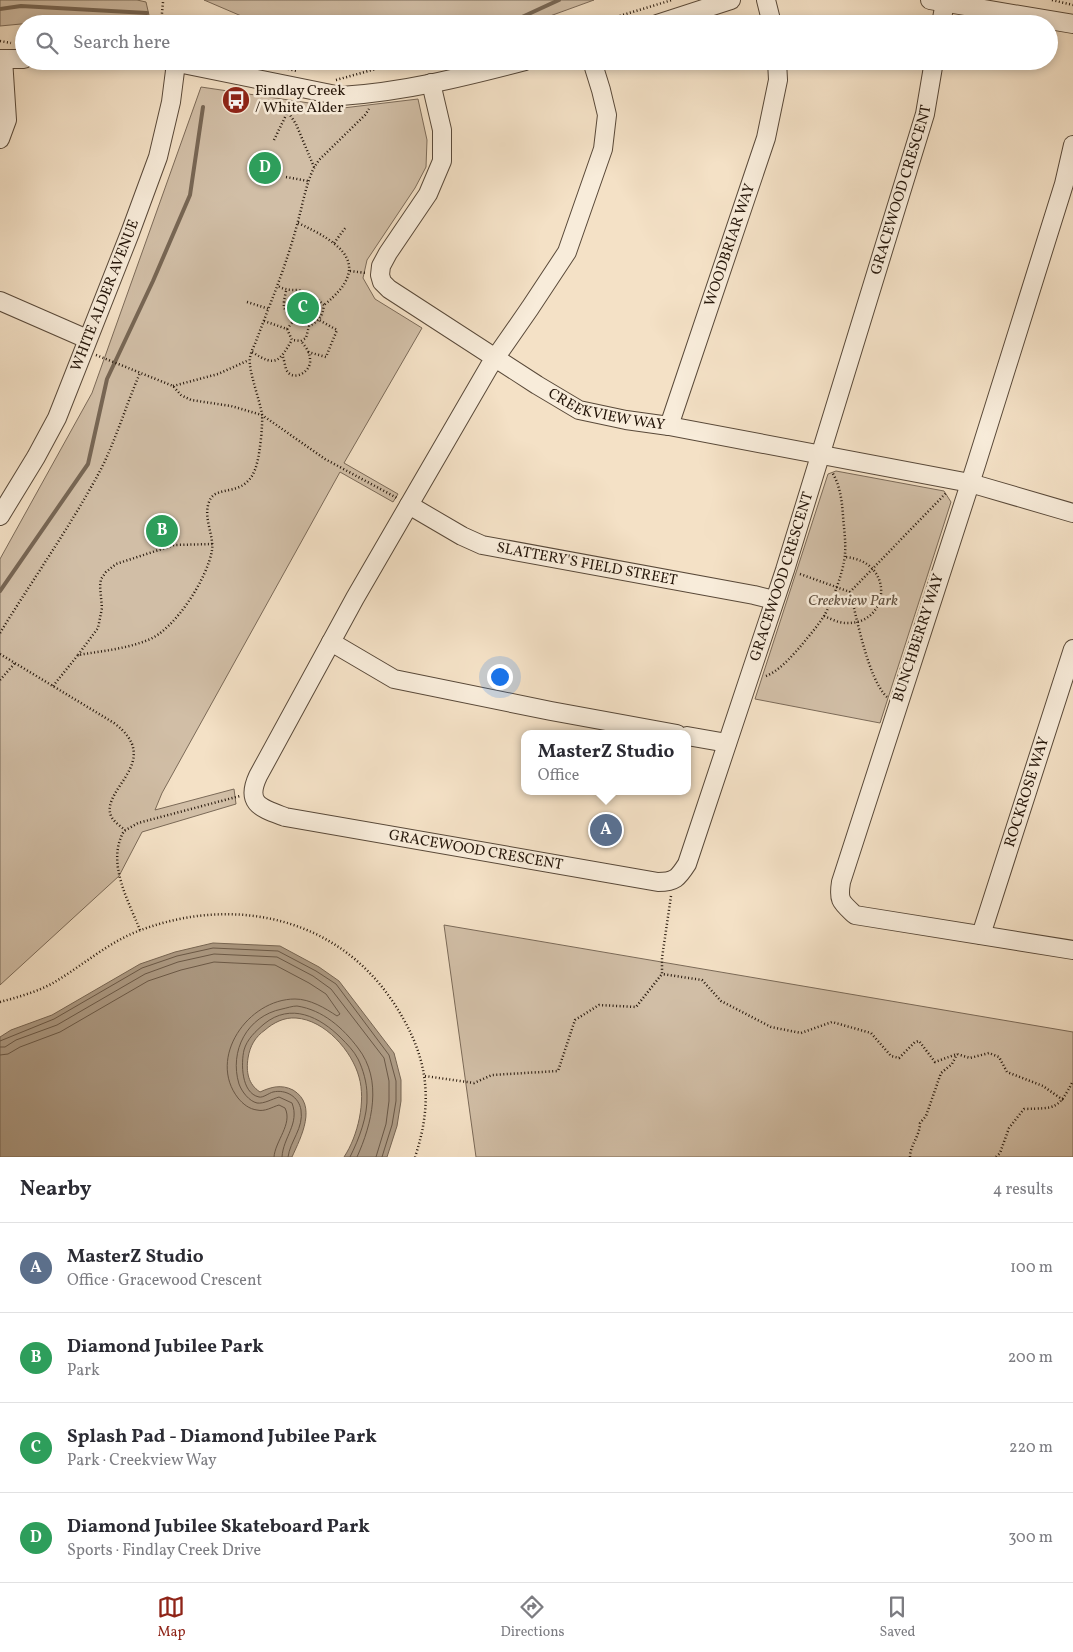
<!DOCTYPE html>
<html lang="en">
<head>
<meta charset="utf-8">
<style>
  :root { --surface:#fff; --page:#f7f7f7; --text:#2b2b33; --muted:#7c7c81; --line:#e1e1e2; --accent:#8f2418 }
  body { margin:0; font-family:Vollkorn,serif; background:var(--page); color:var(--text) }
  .you { position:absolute; left:499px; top:676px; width:18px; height:18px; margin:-12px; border:4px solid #fff; border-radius:50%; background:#1a73e8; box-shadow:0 0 0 8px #1a73e833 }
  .badge { display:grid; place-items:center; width:32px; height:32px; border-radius:50%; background:var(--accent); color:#fff; font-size:16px; font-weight:700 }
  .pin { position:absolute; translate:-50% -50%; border:2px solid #fff; box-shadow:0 1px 5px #0006 }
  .popup { position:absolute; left:521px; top:730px; width:170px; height:65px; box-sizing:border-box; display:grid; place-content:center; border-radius:10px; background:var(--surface); filter:drop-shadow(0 1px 4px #0005); font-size:16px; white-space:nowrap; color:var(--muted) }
  .popup b { font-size:19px; color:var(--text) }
  .popup::after { content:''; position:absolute; left:50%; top:100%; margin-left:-10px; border:10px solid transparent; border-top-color:var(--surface) }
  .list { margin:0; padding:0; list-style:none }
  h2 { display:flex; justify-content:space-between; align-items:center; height:65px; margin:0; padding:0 20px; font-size:21px }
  h2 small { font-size:16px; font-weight:400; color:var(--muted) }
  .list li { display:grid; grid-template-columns:32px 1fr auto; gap:15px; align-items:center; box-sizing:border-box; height:90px; padding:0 20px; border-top:1px solid var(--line) }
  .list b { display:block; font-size:19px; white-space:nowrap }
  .list p { margin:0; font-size:16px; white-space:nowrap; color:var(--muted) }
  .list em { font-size:16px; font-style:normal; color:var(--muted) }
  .icon { flex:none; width:28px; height:28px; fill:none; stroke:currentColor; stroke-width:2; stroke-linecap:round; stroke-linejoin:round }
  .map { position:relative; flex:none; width:1073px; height:1157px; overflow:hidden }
  .search { position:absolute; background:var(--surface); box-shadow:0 2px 8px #0003; left:15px; right:15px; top:15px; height:55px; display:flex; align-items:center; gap:12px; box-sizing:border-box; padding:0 18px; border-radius:28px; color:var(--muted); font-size:19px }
  .sheet { height:425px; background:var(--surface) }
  nav { display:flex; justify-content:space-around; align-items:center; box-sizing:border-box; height:70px; border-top:1px solid var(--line); background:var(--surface); font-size:14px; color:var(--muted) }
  nav a { display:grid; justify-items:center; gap:2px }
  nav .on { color:var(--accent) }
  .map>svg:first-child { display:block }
</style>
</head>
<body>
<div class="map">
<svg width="1073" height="1157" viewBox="0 0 1073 1157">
  <rect width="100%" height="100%" fill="#f4e1c6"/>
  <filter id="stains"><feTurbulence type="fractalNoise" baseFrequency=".004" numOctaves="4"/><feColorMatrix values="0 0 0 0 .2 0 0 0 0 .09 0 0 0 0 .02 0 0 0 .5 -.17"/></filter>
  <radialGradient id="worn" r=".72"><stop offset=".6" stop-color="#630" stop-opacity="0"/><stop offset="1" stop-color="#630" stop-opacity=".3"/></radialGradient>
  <g fill="#d1bea6" stroke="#7b6a58">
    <path d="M 0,0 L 137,0 L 146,2 L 151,24 L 42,22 L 0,26 Z"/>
    <path d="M 204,0 L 594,0 L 528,24 L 254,24 L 246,18 Z"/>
    <path d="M 312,61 L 355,61 C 342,69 326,64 312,61 Z"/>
    <path d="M 201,87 L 343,108 L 418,99 L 427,140 L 426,167 L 415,188 L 367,260 L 363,278 L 375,299 L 422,328 L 344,463 L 398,494 L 393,502 L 340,472 L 162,793 L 155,810 L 234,789 L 236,804 L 142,832 L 119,876 L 0,985 L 0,559 L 92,393 Z"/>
    <path d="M 836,471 L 944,491 L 951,502 L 880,723 L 755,699 L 828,474 Z"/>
    <path d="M 444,925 L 1073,1032 L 1073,1157 L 476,1157 Z"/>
  </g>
  <path fill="#ae9c86" stroke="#776654" d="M 213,943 L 280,946 L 319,967 L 339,981 L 394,1053 L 401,1080 L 401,1101 L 397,1126 L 387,1157 L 344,1157 C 358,1136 366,1101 359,1077 C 352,1051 325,1020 296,1018 C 284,1017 273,1023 265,1030 C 255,1037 250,1046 248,1058 C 246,1072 248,1084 260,1092 C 271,1087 281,1084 293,1090 C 318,1105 301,1137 292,1157 L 0,1157 L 0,1037 L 11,1030 L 52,1015 L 140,964 L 175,952 Z"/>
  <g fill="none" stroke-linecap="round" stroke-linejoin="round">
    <g stroke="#6a5948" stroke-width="1">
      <path d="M 0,1041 L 54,1019 L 142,968 L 177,956 L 213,948 L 278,951 L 316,971 L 336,984 L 389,1055 L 396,1081 L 396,1101 L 392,1125 L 382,1157"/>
      <path d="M 0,1047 L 5,1047 L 16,1040 L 57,1025 L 145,974 L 178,962 L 214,954 L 277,957 L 313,976 L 331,989 L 384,1058 L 389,1081 L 389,1101 L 386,1124 L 376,1157"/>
      <path d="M 0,1055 L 8,1054 L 20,1047 L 60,1032 L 148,981 L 181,970 L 214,962 L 275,965 L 309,983 L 326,994 L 340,1014 L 337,1016 C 325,1008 310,999 295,999 C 248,999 207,1058 238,1098 C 243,1104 249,1109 257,1110 C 265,1112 272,1107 279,1105 L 285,1108 C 293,1124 275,1141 274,1157"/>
      <path d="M 282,1157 C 283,1137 300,1124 292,1103 L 279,1097 C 272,1099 264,1104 257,1103 C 249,1101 242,1092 239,1084 C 229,1051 247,1016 282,1009 C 287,1008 292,1006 297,1006 C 323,1010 343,1028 358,1048 C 383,1080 372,1124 357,1157"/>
      <path d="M 288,1157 C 290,1141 304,1128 301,1110 C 299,1097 286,1089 273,1092 C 269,1093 263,1098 259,1097 C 241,1093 241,1063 244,1050 C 247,1039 256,1031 264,1024 C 291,1002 320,1017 341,1038 C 347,1044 354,1051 358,1059 C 363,1069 367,1083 367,1095 C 368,1116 359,1139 350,1157"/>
    </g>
    <g stroke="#776654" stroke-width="4">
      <path d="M 0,9 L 21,6 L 147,13"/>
      <path d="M 180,19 L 208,24"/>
      <path d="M 500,24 L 509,23 L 559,0"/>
      <path d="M 0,591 L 88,464 L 107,379 L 153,281 L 190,195 L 203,107"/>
    </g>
    <defs>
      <g id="minor">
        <path d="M 766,0 L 772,24"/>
        <path d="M 930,0 L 1073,24"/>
        <path d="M 657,24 L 731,0"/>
        <path d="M 941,24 L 945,2"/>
        <path d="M 0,59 L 24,59"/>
        <path d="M 168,61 L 341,96 C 403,92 464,77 525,61"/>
        <path id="s1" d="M 592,61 L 601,90 L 607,115 L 603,149 L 567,252 L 530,308 L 489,367 L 355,598 L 258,776 C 245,804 261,808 285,817 L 658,882 C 675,882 678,878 687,864 L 785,570 L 925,114 L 934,61"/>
        <path id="s2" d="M 431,83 L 442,130 L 442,161 L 428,194 L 388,253 L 381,266 L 380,275 L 382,282 L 389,289 L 537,385 L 579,410 L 626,420 L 669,426 L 970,483 L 1073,513"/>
        <path d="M 0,139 L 7,120 L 3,59"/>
        <path d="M 1073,145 L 1064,184 L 976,465 L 841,882 C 838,901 841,902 855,915 L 1073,950"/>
        <path d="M 0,301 L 87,339"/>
        <path id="s3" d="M 669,426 L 766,138 L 778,80 L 777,61"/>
        <path id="s4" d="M 409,505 L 462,536 L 482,545 L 754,595 L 774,600"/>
        <path id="s5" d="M 0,516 L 36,457 L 57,418 L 130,233 L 158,157 L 171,102 L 176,63"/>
        <path d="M 331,642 L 394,679 L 551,711 L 677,734"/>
        <path d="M 687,736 L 727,743"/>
        <path id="s6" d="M 981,935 L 1073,649"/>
      </g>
    </defs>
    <use href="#minor" stroke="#594939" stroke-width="20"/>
    <g stroke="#25160a" stroke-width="2.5" stroke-dasharray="1 2.5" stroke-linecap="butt">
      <path d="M 1052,0 L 1073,5"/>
      <path d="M 161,24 L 163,2 L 162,0"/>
      <path d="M 593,24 L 672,0"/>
      <path d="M 0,41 L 11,43"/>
      <path d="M 254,61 L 297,71"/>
      <path d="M 336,80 L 390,65 L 421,61"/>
      <path d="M 285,103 L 286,109 L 296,124 L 314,167"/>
      <path d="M 274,140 L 288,111"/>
      <path d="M 286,177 L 308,181"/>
      <path d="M 298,223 C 341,243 374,265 324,305"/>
      <path d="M 334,243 L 346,227"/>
      <path d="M 350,271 L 366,273"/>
      <path d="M 286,291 C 283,306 281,309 295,319"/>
      <path d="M 247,302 L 269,309"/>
      <path d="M 264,321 L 287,329 L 292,340 L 301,341 L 306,338 L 309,326 C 320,320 322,317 324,305 C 317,299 309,292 298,290 C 290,290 285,290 278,286"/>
      <path d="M 287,329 L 295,319 L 309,326"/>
      <path d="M 252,352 C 277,368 279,361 292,340"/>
      <path d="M 308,352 L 326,357 L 337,330 L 319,320"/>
      <path d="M 96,355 L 173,386 L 181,395 L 191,400 L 231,406 L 262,415 L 325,459 L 397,498"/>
      <path d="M 283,357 C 284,360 285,365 286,369 C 292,383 312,372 310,359 C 310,352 305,346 301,341"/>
      <path d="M 173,386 L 218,374 L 249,360"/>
      <path d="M 800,574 L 850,592"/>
      <path d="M 824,616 C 831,619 839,623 846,623 C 890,625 896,561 845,557"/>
      <path d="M 0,633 C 33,579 70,527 100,471 C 116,440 126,405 140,373"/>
      <path d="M 0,654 L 114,723 C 165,761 100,789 111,816 C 114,822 120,826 125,830"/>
      <path d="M 78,655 L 98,628 L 102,608 L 100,586 L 101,579 L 106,572 L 116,564 L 174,545 L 213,544"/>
      <path d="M 766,676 C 779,671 791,657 800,647 C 808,637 817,627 824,616 C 832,602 844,571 845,554 C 846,542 844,529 843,516 C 842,501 840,485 832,472"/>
      <path d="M 0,680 L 15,663"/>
      <path d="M 53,686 L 78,655 C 102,651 126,649 148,640 C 175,630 208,577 212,550 C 214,535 203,518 209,502 C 216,482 248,501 257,463 C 260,453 263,423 262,414 C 260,401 248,369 250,359 C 250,353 254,347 256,341 C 261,328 266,315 271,302 C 284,269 295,236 303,201 C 307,186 310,172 319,160 L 365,115 L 369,109"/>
      <path d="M 887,697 C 868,679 857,618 850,592 L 946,493"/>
      <path d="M 671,896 L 662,958 L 662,974 L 702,980 L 721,1001 L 771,1027 L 801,1033 L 832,1022 L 871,1033 L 891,1056 L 899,1058 L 915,1042 L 919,1041 L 935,1062 L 957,1054 L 970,1058 L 989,1053 L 999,1057 L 1007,1072 L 1043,1086 L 1063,1100"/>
      <path d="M 140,930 C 128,900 106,862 124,831 L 138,823 L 240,796"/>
      <path d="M 0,1002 C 18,997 37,992 53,983 C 82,966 110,941 141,930 C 232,896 334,916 391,999 C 427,1052 435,1097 415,1157"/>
      <path d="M 425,1076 L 474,1083 L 492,1075 L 558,1071 L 575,1020 L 599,1005 L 636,1007 L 662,974"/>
      <path d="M 910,1157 C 910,1145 920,1136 920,1123 L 926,1116 L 941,1073 L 952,1064 L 957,1054"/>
      <path d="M 996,1157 L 1000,1153 L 1009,1128 L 1024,1109 C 1056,1108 1058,1110 1073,1081"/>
    </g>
    <use href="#minor" stroke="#f8ecda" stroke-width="18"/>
  </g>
  <defs>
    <symbol id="bus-disc" viewBox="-11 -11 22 22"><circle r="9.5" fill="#8f2418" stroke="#f8ecda"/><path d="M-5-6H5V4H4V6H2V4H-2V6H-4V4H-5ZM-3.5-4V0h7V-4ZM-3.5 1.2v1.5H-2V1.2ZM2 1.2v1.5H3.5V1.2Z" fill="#fff"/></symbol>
  </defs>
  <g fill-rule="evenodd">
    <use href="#bus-disc" x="220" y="84" width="32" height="32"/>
  </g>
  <g text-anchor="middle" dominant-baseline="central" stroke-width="5" stroke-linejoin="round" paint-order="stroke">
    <g font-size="15" fill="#25160a" stroke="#f8ecda" text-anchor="start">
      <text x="255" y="91">Findlay Creek<tspan x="255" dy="17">/ White Alder</tspan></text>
    </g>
    <g font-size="15" fill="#25160a" stroke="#f8ecda">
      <text stroke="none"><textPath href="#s1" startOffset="1991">GRACEWOOD CRESCENT</textPath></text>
      <text stroke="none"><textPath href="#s3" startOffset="191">WOODBRIAR WAY</textPath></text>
      <text stroke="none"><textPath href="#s5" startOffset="245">WHITE ALDER AVENUE</textPath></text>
      <text stroke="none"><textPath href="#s2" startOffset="479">CREEKVIEW WAY</textPath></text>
      <text stroke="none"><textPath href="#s4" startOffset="190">SLATTERY'S FIELD STREET</textPath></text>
      <text stroke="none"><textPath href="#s1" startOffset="1586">GRACEWOOD CRESCENT</textPath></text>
      <text transform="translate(919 638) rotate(-72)">BUNCHBERRY WAY</text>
      <text stroke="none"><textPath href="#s6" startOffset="150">ROCKROSE WAY</textPath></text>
      <text stroke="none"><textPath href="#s1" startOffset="1062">GRACEWOOD CRESCENT</textPath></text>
    </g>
    <g font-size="15" font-style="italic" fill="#615141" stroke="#f8ecda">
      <text x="853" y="601">Creekview Park</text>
    </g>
  </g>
  <rect width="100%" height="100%" filter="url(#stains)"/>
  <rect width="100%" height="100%" fill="url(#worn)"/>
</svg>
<div class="you"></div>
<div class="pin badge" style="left:606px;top:830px;background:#5c6f8a">A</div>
<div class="popup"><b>MasterZ Studio</b>Office</div>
<div class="pin badge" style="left:162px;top:531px;background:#2e9e5b">B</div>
<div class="pin badge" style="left:303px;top:308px;background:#2e9e5b">C</div>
<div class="pin badge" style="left:265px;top:168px;background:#2e9e5b">D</div>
<div class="search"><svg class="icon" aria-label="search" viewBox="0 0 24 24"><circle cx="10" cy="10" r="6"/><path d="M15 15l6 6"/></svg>Search here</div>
</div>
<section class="sheet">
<h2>Nearby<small>4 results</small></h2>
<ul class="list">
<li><span class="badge" style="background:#5c6f8a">A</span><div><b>MasterZ Studio</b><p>Office · Gracewood Crescent</p></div><em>100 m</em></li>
<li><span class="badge" style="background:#2e9e5b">B</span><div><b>Diamond Jubilee Park</b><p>Park</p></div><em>200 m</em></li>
<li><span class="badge" style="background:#2e9e5b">C</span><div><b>Splash Pad - Diamond Jubilee Park</b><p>Park · Creekview Way</p></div><em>220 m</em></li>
<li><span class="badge" style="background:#2e9e5b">D</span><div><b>Diamond Jubilee Skateboard Park</b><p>Sports · Findlay Creek Drive</p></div><em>300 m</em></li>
</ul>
</section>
<nav>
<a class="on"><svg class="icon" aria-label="map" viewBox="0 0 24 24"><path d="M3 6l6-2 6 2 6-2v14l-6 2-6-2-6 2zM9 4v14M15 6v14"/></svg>Map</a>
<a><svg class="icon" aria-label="directions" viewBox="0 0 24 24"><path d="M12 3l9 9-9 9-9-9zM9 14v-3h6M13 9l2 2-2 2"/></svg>Directions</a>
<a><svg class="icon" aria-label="saved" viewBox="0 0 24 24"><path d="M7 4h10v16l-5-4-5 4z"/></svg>Saved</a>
</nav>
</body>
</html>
